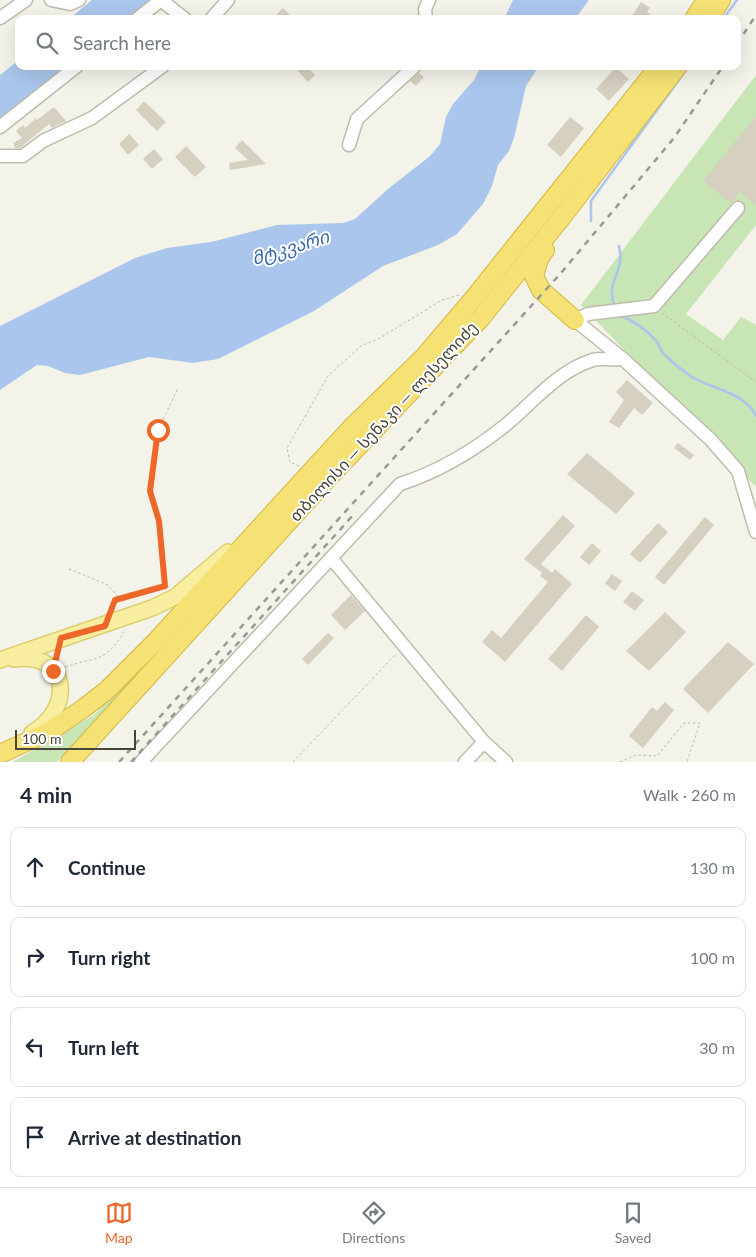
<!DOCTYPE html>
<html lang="en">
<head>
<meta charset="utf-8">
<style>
  :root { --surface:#fff; --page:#f6f6f7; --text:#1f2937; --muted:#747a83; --line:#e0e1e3; --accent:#ed6828 }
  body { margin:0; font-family:Lato,"Noto Sans Georgian",sans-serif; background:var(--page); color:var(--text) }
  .scale { position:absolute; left:15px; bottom:12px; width:121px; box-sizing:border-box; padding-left:5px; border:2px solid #474438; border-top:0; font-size:14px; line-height:18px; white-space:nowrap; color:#474438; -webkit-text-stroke:4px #fff; paint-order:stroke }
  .stop { position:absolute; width:15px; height:15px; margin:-11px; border:4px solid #ed6828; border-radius:50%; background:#fff }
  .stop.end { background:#ed6828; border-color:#fff; box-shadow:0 1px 5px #0008 }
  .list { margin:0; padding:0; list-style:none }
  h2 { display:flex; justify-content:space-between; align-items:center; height:65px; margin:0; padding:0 20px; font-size:21px }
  h2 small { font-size:16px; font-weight:400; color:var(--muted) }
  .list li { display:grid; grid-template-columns:32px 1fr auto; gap:15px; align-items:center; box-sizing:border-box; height:80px; margin:0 10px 10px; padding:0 10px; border:1px solid var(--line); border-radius:10px }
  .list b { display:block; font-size:19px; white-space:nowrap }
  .list em { font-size:16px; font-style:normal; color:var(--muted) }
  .icon { flex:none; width:28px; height:28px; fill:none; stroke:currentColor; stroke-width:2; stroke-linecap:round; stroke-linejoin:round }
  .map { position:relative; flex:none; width:756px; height:762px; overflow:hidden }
  .search { position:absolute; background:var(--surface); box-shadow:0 5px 20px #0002; left:15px; right:15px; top:15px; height:55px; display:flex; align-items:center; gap:12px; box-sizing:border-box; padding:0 18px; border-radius:10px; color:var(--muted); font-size:19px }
  .sheet { height:425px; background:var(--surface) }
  nav { display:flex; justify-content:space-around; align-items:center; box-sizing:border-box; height:70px; border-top:1px solid var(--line); background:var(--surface); font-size:14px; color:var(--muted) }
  nav a { display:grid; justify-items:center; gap:2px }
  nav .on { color:var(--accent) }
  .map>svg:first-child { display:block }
</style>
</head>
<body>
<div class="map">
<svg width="756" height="762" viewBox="0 0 756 762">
  <rect width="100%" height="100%" fill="#f4f3ea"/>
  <g fill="#c7e5b5">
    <path d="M 672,66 L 485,302 L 82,736 L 57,762 L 13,762 L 94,715 L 132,677 Z"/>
    <path d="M 756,75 L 756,225 L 686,314 L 723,340 L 741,317 L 756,325 L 756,487 L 581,305 Z"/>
  </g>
  <g fill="#aac6ec">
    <path d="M 92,0 L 150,0 L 127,19 L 69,19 Z"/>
    <path d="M 513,0 L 589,0 L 575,19 L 504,19 Z"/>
    <path d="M 19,60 L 19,66 L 70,66 L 0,125 L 0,75 Z"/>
    <path d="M 481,66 L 539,66 L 526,86 L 514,138 L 509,151 L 498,165 L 492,186 L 483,204 L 457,234 L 438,245 L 383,266 L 314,311 L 218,359 L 193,363 L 149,357 L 80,375 L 65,373 L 48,366 L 37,365 L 0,390 L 0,326 L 135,258 L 167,248 L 211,242 L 277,225 L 343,223 L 355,219 L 388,189 L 430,156 L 440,144 L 446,117 L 453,104 L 474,80 Z"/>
  </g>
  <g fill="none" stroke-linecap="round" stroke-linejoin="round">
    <g stroke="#aac6ec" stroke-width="2.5">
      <path d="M 723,19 L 737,0"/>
      <path d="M 591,221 L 591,201 L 689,66"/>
      <path d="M 615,307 C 604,282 626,272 619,246"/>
      <path d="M 618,313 L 620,316 C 633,320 648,331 657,342 C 660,346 661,352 665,355 C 673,363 683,371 692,377 C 711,389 745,392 756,416"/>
    </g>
  </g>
  <g fill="#d5d0c0">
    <path d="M 641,2 L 650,8 L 647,12 L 657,19 L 630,19 Z"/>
    <path d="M 283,8 L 294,19 L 272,19 Z"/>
    <path d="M 293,66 L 306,66 L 315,75 L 308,82 Z"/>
    <path d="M 616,67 L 629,79 L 609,101 L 596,89 Z"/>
    <path d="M 419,73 L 424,77 L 416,86 L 410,81 Z"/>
    <path d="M 144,101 L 166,122 L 157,131 L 136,110 Z"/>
    <path d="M 54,107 L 66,121 L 52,128 L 49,124 L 20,148 L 15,148 L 13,143 L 22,138 L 16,131 L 23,125 L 25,128 L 36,118 L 37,120 Z"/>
    <path d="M 756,116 L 756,205 L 740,192 L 731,203 L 703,181 Z"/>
    <path d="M 570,117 L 584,128 L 561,157 L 547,145 Z"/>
    <path d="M 129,134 L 139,145 L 128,155 L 119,144 Z"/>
    <path d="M 242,140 L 266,164 L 230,170 L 229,163 L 248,160 L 235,148 Z"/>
    <path d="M 186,146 L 206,167 L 195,177 L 175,157 Z"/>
    <path d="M 154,149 L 163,159 L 152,169 L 143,159 Z"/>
    <path d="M 627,380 L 653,403 L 642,415 L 634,408 L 619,428 L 609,422 L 624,400 L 616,392 Z"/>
    <path d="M 678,443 L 694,455 L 690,460 L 674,448 Z"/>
    <path d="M 587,453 L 635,493 L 616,514 L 567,474 Z"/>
    <path d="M 563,515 L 575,526 L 541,564 L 552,573 L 555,569 L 572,584 L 505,662 L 482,642 L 492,630 L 501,638 L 548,582 L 540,576 L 542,573 L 524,559 Z"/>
    <path d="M 705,517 L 714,525 L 664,585 L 655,577 Z"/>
    <path d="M 658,523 L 668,532 L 640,563 L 630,554 Z"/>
    <path d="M 592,543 L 601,551 L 589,565 L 580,557 Z"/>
    <path d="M 612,574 L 622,581 L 615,591 L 605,583 Z"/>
    <path d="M 632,591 L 644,600 L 635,611 L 623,602 Z"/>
    <path d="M 351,595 L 365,611 L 345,630 L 331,615 Z"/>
    <path d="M 665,612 L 686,632 L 649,671 L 626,651 Z"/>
    <path d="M 586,615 L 599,627 L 562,671 L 548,659 Z"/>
    <path d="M 328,633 L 334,638 L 308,665 L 302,659 Z"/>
    <path d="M 728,642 L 754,664 L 708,713 L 683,689 Z"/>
    <path d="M 665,702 L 674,710 L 643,748 L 629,736 L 652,707 L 657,711 Z"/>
  </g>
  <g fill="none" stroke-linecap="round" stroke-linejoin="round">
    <defs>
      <g id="minor">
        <path d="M 51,0 L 70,4 L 79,0"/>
        <path d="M 161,0 L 185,19"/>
        <path d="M 0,18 L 26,0"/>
        <path d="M 137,19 L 161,0"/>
        <path d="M 211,19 L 228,0"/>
        <path d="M 426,19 L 425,9 L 429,0"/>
        <path d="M 0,127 L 77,66"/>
        <path d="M 349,145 L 357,119 L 415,66"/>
        <path d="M 0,156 L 23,156 L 43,141 L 92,118 L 163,66"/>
        <path d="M 738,208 L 654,306 L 588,314 L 575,320 L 623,359 L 711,440 L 738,471 L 756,532"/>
        <path d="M 331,558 L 484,742 L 506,762"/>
        <path d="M 141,762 L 400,484 C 438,472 476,449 507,424 C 533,402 559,370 593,360 C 601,358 614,360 623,359"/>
        <path d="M 465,762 L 484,742"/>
      </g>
      <g id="major">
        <path d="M 14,659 C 68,651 76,707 32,733"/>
        <path d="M 0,660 L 152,608 L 175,597 L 228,552"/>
      </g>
      <g id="highway">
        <path d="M 694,19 L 706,0"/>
        <path d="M 709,19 L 721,0"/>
        <path d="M 545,250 L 539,259 L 534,276 L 541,290 L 575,320"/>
        <path d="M 0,754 L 50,731 L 84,708 L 106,691 L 157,640 L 351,428 L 423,358 L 474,298 L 659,66"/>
        <path d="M 70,762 L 329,477 L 481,318 L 562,217 L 678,66"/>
      </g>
    </defs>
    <use href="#minor" stroke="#bfbcad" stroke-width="15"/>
    <use href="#major" stroke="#ddcf6f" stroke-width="18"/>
    <use href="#highway" stroke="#d4b844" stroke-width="20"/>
    <g stroke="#c0ba9f" stroke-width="1" stroke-dasharray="2.5 2.5" stroke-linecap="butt">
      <path d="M 662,313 L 756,382"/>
      <path d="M 299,466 L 290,462 L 287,448 L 328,376 L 361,346 L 380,338 L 442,300 L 459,295"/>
      <path d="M 69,569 L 108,585 L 119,598"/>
      <path d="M 165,586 L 159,521 L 151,491 L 151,471 L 158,430 L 178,388"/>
      <path d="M 111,609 L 115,600 L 165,586 L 169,587"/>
      <path d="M 65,667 C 101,655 104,664 126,629"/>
      <path d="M 293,762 L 397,653"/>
      <path d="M 620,762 L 636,755 L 657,756 L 684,723 L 700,723 L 687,762"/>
    </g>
    <use href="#minor" stroke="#fff" stroke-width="12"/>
    <use href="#major" stroke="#f8ee9f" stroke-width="15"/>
    <use href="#highway" stroke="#f5e174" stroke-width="18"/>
    <g stroke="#989898" stroke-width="2.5" stroke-dasharray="6 6" stroke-linecap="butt">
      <path d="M 737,44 L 756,15"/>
      <path d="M 119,762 L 561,273 L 674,138 L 723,66"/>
      <path d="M 131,762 L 355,513"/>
    </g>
  </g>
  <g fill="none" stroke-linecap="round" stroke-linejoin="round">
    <path stroke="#ed6828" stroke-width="6" d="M 53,671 L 61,638 L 105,626 L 115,600 L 165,586 L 159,521 L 150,491 L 158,430"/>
  </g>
  <g text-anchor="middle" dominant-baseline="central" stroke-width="4" stroke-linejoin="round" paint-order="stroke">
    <g font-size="16" fill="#474438" stroke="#fff">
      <text transform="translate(383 421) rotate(-47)">თბილისი — სენაკი — ლესელიძე</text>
    </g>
    <g font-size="18" font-style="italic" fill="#3767ad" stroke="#fff">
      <text transform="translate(290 247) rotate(-17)">მტკვარი</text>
    </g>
  </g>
</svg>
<div class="scale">100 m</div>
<div class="stop" style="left:158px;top:430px"></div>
<div class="stop end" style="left:53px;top:671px"></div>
<div class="search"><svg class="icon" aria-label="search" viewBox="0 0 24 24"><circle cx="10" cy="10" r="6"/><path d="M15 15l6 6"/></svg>Search here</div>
</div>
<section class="sheet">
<h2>4 min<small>Walk · 260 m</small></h2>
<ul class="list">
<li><svg class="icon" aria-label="ahead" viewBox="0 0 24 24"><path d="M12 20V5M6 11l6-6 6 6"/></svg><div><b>Continue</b></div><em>130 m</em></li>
<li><svg class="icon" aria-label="right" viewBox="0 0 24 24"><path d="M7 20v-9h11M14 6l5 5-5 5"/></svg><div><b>Turn right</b></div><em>100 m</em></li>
<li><svg class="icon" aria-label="left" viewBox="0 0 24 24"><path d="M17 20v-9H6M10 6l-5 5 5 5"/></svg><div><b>Turn left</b></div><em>30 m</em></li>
<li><svg class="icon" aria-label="arrive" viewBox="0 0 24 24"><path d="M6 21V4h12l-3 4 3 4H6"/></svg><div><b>Arrive at destination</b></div></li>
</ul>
</section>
<nav>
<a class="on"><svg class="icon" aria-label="map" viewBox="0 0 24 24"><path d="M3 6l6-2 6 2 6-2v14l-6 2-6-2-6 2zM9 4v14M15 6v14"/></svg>Map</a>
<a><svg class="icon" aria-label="directions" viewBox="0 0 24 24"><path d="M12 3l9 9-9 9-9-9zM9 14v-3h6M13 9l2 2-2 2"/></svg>Directions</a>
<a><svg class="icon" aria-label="saved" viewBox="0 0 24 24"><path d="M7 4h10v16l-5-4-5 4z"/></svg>Saved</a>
</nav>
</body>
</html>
